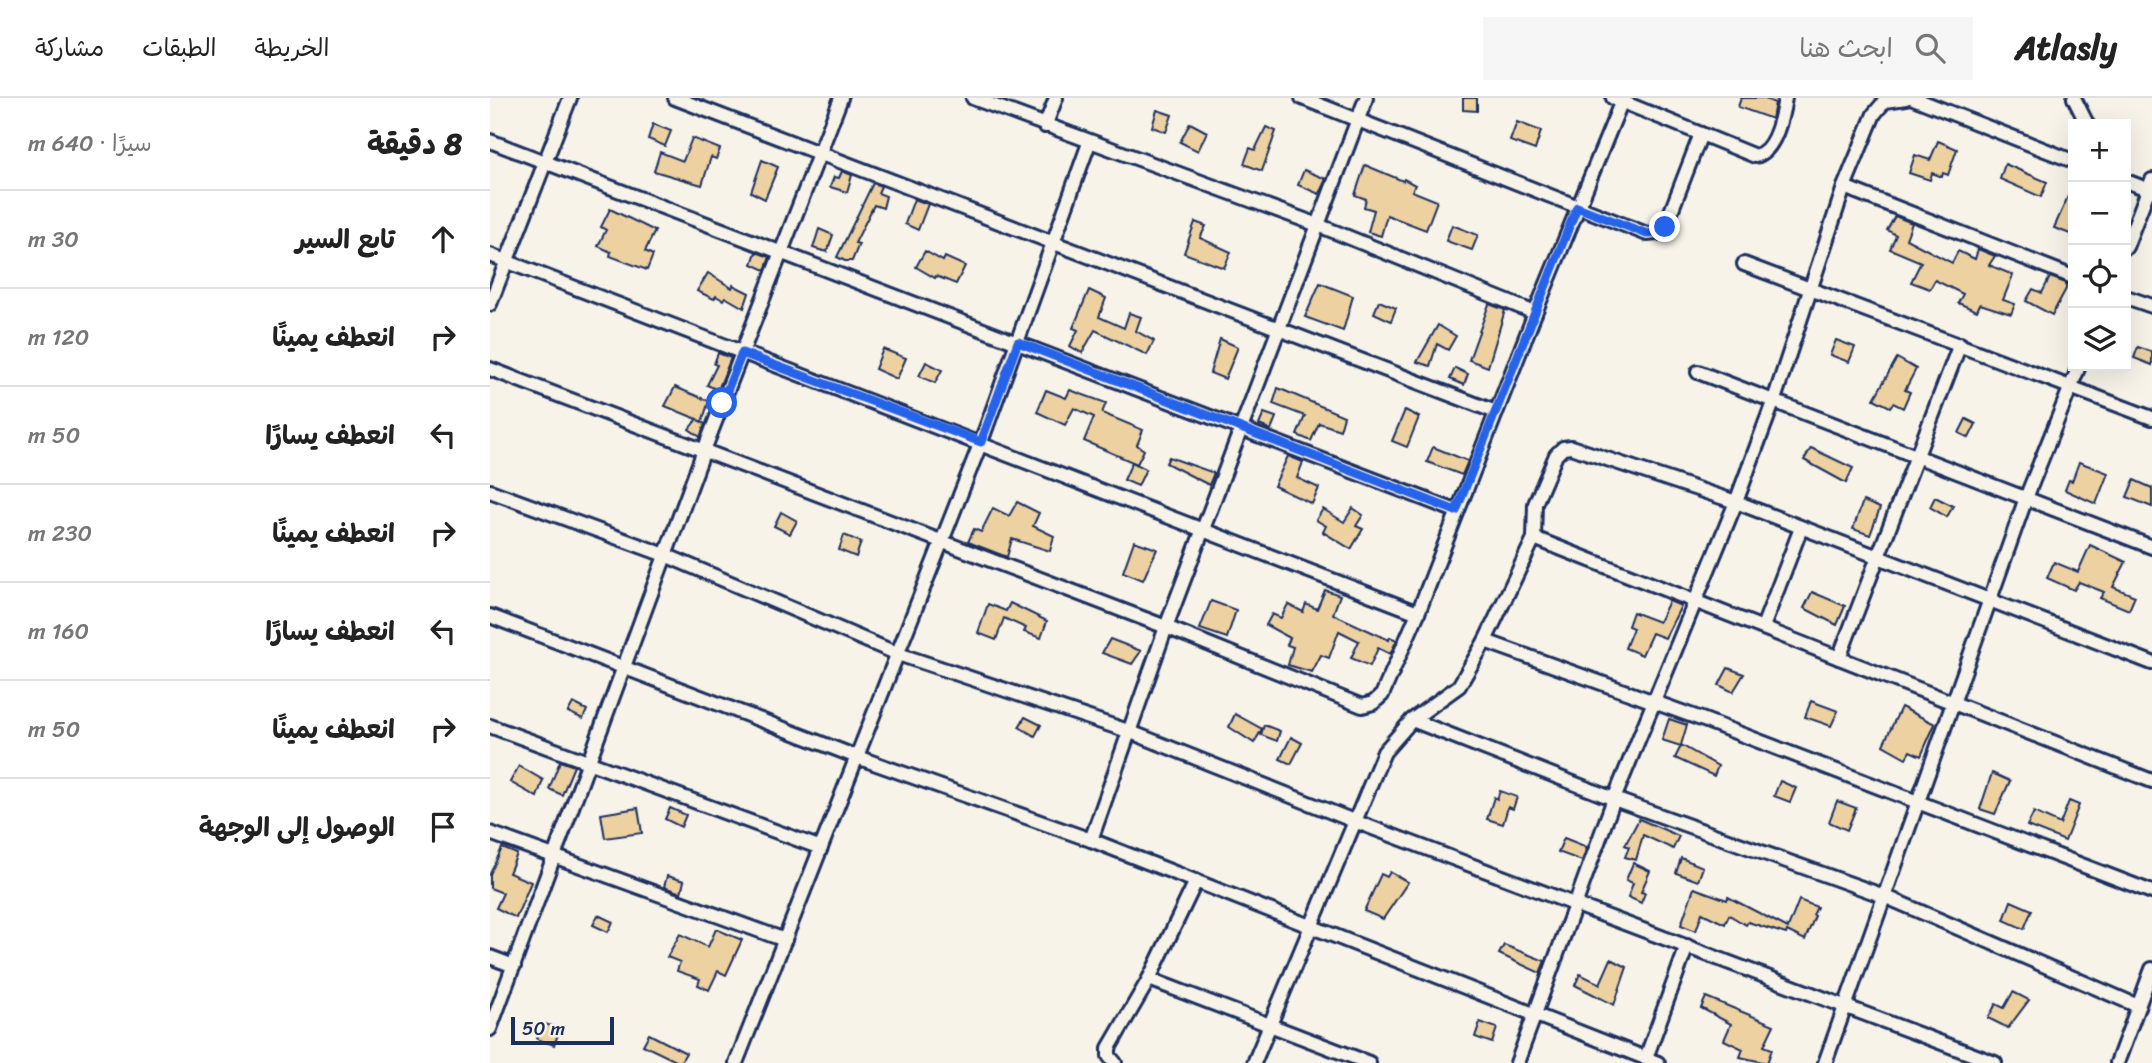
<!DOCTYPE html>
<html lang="ar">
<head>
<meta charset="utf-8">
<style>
  :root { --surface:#fff; --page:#f6f6f6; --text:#222; --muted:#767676; --line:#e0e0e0 }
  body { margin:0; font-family:Sriracha,"Playpen Sans Arabic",sans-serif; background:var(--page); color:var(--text); direction:rtl }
  .controls { position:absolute; right:21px; top:21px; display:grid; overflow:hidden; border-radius:0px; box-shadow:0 7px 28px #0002 }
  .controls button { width:63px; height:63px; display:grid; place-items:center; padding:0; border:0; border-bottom:2px solid var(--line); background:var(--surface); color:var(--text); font:35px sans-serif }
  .scale { position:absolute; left:21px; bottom:18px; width:103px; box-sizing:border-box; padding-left:7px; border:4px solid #1b2f5e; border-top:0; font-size:19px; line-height:24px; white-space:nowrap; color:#1b2f5e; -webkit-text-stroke:5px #f7f3e8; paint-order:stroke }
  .stop { position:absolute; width:21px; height:21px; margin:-16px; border:5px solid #2563eb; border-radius:50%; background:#fff }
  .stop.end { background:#2563eb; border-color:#fff; box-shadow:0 2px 7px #0008 }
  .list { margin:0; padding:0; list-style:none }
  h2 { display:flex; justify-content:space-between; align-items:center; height:91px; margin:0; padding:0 28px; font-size:30px }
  h2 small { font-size:23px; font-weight:400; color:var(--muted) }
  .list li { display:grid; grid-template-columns:46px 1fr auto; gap:21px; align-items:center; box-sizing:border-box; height:98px; padding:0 28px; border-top:2px solid var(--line) }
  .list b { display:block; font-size:26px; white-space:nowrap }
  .list em { font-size:23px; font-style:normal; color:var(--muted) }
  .icon { flex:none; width:38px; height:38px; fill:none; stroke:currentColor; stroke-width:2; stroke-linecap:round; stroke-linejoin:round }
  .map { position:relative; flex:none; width:1662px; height:965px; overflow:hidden; direction:ltr }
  header { display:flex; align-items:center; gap:42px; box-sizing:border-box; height:98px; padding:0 35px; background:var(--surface); border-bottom:2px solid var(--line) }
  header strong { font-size:33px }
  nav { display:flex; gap:38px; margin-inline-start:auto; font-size:24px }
  .search { width:490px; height:63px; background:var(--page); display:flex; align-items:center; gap:18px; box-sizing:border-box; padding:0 24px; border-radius:0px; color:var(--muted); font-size:26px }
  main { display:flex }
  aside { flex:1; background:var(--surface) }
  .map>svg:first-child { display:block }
</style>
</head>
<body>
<header>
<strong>Atlasly</strong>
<div class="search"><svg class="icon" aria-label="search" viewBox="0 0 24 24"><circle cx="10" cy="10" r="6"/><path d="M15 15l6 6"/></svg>ابحث هنا</div>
<nav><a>الخريطة</a><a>الطبقات</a><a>مشاركة</a></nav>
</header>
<main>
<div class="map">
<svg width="1662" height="965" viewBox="0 0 1662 965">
  <rect width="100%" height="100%" fill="#f7f3e8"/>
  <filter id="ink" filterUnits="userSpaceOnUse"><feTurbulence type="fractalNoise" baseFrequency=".0143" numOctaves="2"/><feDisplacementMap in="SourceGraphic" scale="14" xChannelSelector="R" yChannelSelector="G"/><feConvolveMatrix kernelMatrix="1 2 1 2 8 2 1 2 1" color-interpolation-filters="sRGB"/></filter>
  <g filter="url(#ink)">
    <g fill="#edd1a1" stroke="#1b2f5e" stroke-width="2">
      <path d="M 973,0 L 987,0 L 987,13 L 973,12 Z"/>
      <path d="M 1251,0 L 1273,0 L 1285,5 L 1282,21 L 1248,9 Z"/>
      <path d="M 667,12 L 682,17 L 676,34 L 662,29 Z"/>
      <path d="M 1027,24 L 1051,33 L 1045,52 L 1020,43 Z"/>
      <path d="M 700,25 L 717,34 L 708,53 L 690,44 Z"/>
      <path d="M 163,26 L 181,33 L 175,48 L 158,41 Z"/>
      <path d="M 776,29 L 786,33 L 772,73 L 754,66 L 760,50 L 765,52 Z"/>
      <path d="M 202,40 L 230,51 L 226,61 L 221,59 L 212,87 L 164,73 L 170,54 L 193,63 Z"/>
      <path d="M 1448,43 L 1467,51 L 1458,77 L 1453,75 L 1452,79 L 1442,75 L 1440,82 L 1419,75 L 1425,57 L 1440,62 Z"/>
      <path d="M 272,62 L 288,69 L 275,101 L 261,94 Z"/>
      <path d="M 1515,66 L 1557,84 L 1551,99 L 1510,81 Z"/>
      <path d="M 875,67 L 913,83 L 914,81 L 925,87 L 922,93 L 947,103 L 936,132 L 897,117 L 891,138 L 878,134 L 884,112 L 874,109 L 876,101 L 865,97 Z"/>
      <path d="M 814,72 L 836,81 L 829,96 L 808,87 Z"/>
      <path d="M 352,73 L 362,77 L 357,94 L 340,89 L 344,79 L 349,80 Z"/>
      <path d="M 383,85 L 391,88 L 388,95 L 396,98 L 393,110 L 384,107 L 365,145 L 369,146 L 362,163 L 355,163 L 347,159 Z"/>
      <path d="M 1583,87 L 1583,137 L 1564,130 Z"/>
      <path d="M 424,101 L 438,106 L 428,132 L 415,126 Z"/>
      <path d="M 120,111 L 165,133 L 155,153 L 163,157 L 157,172 L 120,158 L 121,154 L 108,148 L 116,132 L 111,129 Z"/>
      <path d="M 1405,118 L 1422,125 L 1416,141 L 1462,165 L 1468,153 L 1485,161 L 1488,151 L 1505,158 L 1499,167 L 1523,177 L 1513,202 L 1525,206 L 1521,216 L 1490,206 L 1487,213 L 1468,205 L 1473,196 L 1445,182 L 1440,191 L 1421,184 L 1431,164 L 1400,151 L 1406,137 L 1397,132 Z"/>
      <path d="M 705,124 L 716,128 L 710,140 L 741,154 L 734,170 L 694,155 Z"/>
      <path d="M 962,127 L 988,137 L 982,152 L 956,143 Z"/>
      <path d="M 329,131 L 343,137 L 337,154 L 323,150 Z"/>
      <path d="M 435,153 L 453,163 L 455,159 L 475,168 L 466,186 L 446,178 L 445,180 L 426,169 Z"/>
      <path d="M 266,154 L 280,159 L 275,172 L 262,166 Z"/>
      <path d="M 218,175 L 242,190 L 243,187 L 259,195 L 254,210 L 235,199 L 233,202 L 226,198 L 224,201 L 207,193 Z"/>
      <path d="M 1560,179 L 1576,185 L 1576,191 L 1562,217 L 1536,203 L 1543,191 L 1552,195 Z"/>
      <path d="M 830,185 L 863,198 L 853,233 L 815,219 Z"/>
      <path d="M 599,192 L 616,200 L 609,219 L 634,230 L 639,215 L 651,219 L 646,233 L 664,243 L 657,257 L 605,232 L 592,255 L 580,248 L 588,232 L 583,230 Z"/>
      <path d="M 889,203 L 906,210 L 901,223 L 884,215 Z"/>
      <path d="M 999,206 L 1015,212 L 998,269 L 979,262 Z"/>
      <path d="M 948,227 L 966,238 L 958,252 L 947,246 L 940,268 L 927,264 Z"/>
      <path d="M 730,241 L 748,249 L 735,281 L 720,275 Z"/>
      <path d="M 1346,242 L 1365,249 L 1359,264 L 1340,257 Z"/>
      <path d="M 1648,249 L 1662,254 L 1662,267 L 1644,260 Z"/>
      <path d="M 393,251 L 416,260 L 407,281 L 385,271 Z"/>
      <path d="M 228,255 L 241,260 L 228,292 L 217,287 L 227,267 L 224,266 Z"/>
      <path d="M 1407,260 L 1426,271 L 1415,292 L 1420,294 L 1413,310 L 1403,305 L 1400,309 L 1384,301 Z"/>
      <path d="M 436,264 L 452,272 L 445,285 L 429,278 Z"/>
      <path d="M 965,270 L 978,276 L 974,287 L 960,281 Z"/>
      <path d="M 185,289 L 219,303 L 212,324 L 208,322 L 215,326 L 210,339 L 199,331 L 207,321 L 175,308 Z"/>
      <path d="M 788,290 L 854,318 L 850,332 L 829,325 L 821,343 L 807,337 L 815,318 L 783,306 Z"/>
      <path d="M 556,292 L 576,300 L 580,292 L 616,305 L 612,315 L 653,332 L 647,347 L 654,352 L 647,366 L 594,343 L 604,319 L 584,310 L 575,327 L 547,314 Z"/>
      <path d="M 915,312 L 929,319 L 917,349 L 902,343 Z"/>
      <path d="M 774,315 L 786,319 L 781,332 L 769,327 Z"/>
      <path d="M 1476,321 L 1486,326 L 1479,340 L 1469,335 Z"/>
      <path d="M 943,349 L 978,363 L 972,377 L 937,364 Z"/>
      <path d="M 1321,350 L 1363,370 L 1356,385 L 1314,362 Z"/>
      <path d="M 798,358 L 813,364 L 807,380 L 829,390 L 822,406 L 784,388 Z"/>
      <path d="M 679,359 L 724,375 L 719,387 L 676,365 Z"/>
      <path d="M 642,364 L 656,371 L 648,388 L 634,382 Z"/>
      <path d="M 1589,364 L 1618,375 L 1606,406 L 1575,392 L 1579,382 L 1582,383 Z"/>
      <path d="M 1644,382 L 1662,390 L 1662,409 L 1637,399 Z"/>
      <path d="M 1445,399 L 1463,408 L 1457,419 L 1440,409 Z"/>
      <path d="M 1373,403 L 1390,410 L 1380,437 L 1363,431 Z"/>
      <path d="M 527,404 L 549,415 L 543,428 L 564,438 L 560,453 L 522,441 L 517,459 L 478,444 L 484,431 L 491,434 L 503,410 L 519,418 Z"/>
      <path d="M 863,410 L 873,417 L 866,428 L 873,431 L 861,451 L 833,434 L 836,428 L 826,422 L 833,411 L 854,424 Z"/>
      <path d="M 291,414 L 307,423 L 300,436 L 284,428 Z"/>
      <path d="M 354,437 L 371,444 L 366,459 L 349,452 Z"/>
      <path d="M 644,443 L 667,451 L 653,482 L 633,474 Z"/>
      <path d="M 1600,447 L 1636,464 L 1623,489 L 1645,498 L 1639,512 L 1610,500 L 1614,494 L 1589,484 L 1584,492 L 1557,480 L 1564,464 L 1588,474 Z"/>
      <path d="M 835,492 L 850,497 L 843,516 L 899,542 L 900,539 L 907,542 L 900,556 L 888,550 L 880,568 L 861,560 L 869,543 L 849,533 L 839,560 L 831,557 L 822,574 L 798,567 L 803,549 L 797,547 L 800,540 L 776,527 L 782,516 L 791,520 L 798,506 L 813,514 L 816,506 L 827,511 Z"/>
      <path d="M 1322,494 L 1355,508 L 1347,527 L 1314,510 Z"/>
      <path d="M 721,503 L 746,512 L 737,540 L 710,531 Z"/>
      <path d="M 1179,503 L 1191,508 L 1175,540 L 1162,535 L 1152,557 L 1135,550 L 1143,530 L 1138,528 L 1143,514 L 1169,524 Z"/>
      <path d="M 520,505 L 557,523 L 551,540 L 534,534 L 536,530 L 514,520 L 506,542 L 488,535 L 498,506 L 516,513 Z"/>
      <path d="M 620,541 L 651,553 L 642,566 L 612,555 Z"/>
      <path d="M 1238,570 L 1254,576 L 1243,594 L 1229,587 Z"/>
      <path d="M 1321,603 L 1348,613 L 1341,628 L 1315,619 Z"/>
      <path d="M 83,605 L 97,612 L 93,621 L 78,614 Z"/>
      <path d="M 1411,609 L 1445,626 L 1431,658 L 1420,653 L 1416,660 L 1393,647 Z"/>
      <path d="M 745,616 L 772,631 L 764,645 L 739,629 Z"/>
      <path d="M 535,619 L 551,627 L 545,638 L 529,629 Z"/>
      <path d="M 1179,621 L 1197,627 L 1191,647 L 1228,668 L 1224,678 L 1185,660 L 1191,648 L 1172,642 Z"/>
      <path d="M 774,627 L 790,633 L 787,643 L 771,637 Z"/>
      <path d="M 801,639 L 812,645 L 801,666 L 790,661 Z"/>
      <path d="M 70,663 L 84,668 L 72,697 L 59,691 Z"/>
      <path d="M 29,668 L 53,682 L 47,699 L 20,684 Z"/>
      <path d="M 1502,675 L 1520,683 L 1505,716 L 1490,711 Z"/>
      <path d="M 1290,683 L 1306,690 L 1300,704 L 1284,698 Z"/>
      <path d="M 1010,693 L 1027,699 L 1023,711 L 1018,709 L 1013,726 L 997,721 L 1004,699 L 1007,701 Z"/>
      <path d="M 1347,703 L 1366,710 L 1357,732 L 1339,724 Z"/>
      <path d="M 1579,703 L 1589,707 L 1575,743 L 1537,728 L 1544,714 L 1570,726 Z"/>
      <path d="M 148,710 L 152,735 L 115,740 L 111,716 Z"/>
      <path d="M 180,710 L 196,717 L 191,729 L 175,721 Z"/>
      <path d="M 1149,721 L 1189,738 L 1183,751 L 1153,737 L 1146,762 L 1135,759 L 1139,749 L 1135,747 Z"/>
      <path d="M 1074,740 L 1097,749 L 1092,763 L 1068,754 Z"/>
      <path d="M 12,750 L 27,756 L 19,775 L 41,784 L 26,820 L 6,810 L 13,795 L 0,790 L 0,776 Z"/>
      <path d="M 1191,760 L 1213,769 L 1208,783 L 1186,775 Z"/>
      <path d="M 1143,765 L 1160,773 L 1151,794 L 1155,795 L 1151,805 L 1138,799 L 1143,785 L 1136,782 Z"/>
      <path d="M 900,774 L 918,784 L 893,821 L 874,813 L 891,776 L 897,779 Z"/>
      <path d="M 177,778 L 194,783 L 191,795 L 174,789 Z"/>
      <path d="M 1204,790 L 1237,802 L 1238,799 L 1298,830 L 1309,802 L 1327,809 L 1323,817 L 1325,818 L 1315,842 L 1297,833 L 1296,836 L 1258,824 L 1256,827 L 1239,817 L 1235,826 L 1212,815 L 1206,833 L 1191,827 Z"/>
      <path d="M 1521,803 L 1542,812 L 1534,831 L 1514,822 Z"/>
      <path d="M 108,817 L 123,824 L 118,834 L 103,827 Z"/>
      <path d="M 226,831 L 252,842 L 236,877 L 228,873 L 219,892 L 208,887 L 210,881 L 187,873 L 190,864 L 177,859 L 190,836 L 218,849 Z"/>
      <path d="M 1014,847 L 1055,863 L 1050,875 L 1009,856 Z"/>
      <path d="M 1121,861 L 1137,869 L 1124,907 L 1085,887 L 1090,876 L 1110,886 Z"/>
      <path d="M 1523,894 L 1539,902 L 1518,930 L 1498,920 L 1506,906 L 1514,910 Z"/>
      <path d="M 1216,899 L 1284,927 L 1274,948 L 1282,951 L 1277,965 L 1250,959 L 1253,951 L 1234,942 L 1241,926 L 1211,910 Z"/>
      <path d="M 990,924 L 1007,930 L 1002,945 L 985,939 Z"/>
      <path d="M 52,925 L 70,931 L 64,947 L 47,941 Z"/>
      <path d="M 159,936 L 196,955 L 190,965 L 153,947 Z"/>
    </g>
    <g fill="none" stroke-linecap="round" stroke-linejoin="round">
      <defs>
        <g id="street">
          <path d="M 185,0 L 1006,314"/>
          <path d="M 483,0 L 828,127 L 1045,215"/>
          <path d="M 812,0 L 1157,136 L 1167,135 L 1175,129 L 1211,36"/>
          <path d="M 1123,0 L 1265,58 C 1285,54 1292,19 1295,0"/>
          <path d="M 1423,0 L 1583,63"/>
          <path d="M 1584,0 L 1597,26"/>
          <path d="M 555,28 L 566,0"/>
          <path d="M 0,43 L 966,413"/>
          <path d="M 1636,83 L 1662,93"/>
          <path d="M 1354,89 L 1583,179"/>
          <path d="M 1636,149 L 1662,82"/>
          <path d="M 0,157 L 928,515"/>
          <path d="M 1254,166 L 1662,320"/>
          <path d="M 1636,199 L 1662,208"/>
          <path d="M 0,206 L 80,0"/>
          <path d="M 0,271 L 676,529 L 872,608 L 883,605 L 892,597 L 928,515 L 1045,215 L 1133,0"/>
          <path d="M 1208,274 L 1662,449"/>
          <path d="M 0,393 L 175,457 L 408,556 L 638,633 L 864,723 L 1505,965"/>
          <path d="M 1044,440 L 1662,683"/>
          <path d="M 0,518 L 367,659 L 601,742 L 1168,965"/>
          <path d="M 1273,529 L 1311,430"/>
          <path d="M 995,543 L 1214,622 L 1662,794"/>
          <path d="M 1349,560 L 1470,246"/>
          <path d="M 922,622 L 1124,701 L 1394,798 L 1648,908"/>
          <path d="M 0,628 L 331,750"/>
          <path d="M 0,735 L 295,842"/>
          <path d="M 601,742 L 676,529 L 876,0"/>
          <path d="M 0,859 L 24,868"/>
          <path d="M 659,881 L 879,965"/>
          <path d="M 0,931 L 213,355 L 351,0"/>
          <path d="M 1156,960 L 1197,848"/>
          <path d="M 246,965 L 491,344 L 599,45"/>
          <path d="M 625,965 L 619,958 L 619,950 L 659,881 L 706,783"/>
          <path d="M 764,965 L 894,654 L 922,622 L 969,588 L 995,543 L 1044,440 L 1045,406 L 1066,357 L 1073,350 L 1081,349 L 1246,404 L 1662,565"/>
          <path d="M 1027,965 L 1124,701 L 1246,404 L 1284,302 L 1354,89 L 1384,16 L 1395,3 L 1416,0"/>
          <path d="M 1335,965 L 1536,400 L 1589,268"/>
          <path d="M 1627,965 L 1662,871"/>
        </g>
      </defs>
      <use href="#street" stroke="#1b2f5e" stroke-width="18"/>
      <use href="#street" stroke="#f7f3e8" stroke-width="12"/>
    </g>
  </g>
  <g fill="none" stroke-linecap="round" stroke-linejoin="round" filter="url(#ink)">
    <path stroke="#2563eb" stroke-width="9" d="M 232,305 L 252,255 L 491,344 L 528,244 L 966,413 L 1087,109 L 1157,136 L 1167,135 L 1175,129"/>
  </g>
</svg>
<div class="controls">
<button>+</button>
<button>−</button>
<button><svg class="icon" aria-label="locate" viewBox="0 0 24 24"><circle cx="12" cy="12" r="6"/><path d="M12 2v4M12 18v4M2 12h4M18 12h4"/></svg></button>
<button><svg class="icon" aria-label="layers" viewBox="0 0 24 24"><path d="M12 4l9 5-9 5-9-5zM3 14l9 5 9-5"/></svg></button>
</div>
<div class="scale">50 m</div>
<div class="stop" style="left:232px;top:305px"></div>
<div class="stop end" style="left:1175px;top:129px"></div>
</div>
<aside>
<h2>8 دقيقة<small>سيرًا · 640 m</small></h2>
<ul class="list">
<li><svg class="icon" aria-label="ahead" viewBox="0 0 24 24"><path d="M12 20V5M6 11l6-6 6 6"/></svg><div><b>تابع السير</b></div><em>30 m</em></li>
<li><svg class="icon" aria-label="right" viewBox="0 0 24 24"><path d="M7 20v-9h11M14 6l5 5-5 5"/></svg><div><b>انعطف يمينًا</b></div><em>120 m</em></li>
<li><svg class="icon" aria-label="left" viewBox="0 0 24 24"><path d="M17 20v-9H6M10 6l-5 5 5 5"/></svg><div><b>انعطف يسارًا</b></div><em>50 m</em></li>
<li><svg class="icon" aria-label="right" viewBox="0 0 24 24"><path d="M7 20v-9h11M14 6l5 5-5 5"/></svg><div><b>انعطف يمينًا</b></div><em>230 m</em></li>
<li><svg class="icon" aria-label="left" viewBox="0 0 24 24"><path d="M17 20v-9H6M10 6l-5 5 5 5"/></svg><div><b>انعطف يسارًا</b></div><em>160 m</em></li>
<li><svg class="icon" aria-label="right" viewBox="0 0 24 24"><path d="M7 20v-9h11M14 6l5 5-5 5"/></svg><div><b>انعطف يمينًا</b></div><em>50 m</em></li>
<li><svg class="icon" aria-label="arrive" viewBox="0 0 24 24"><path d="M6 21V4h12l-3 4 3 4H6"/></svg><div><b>الوصول إلى الوجهة</b></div></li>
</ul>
</aside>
</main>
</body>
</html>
